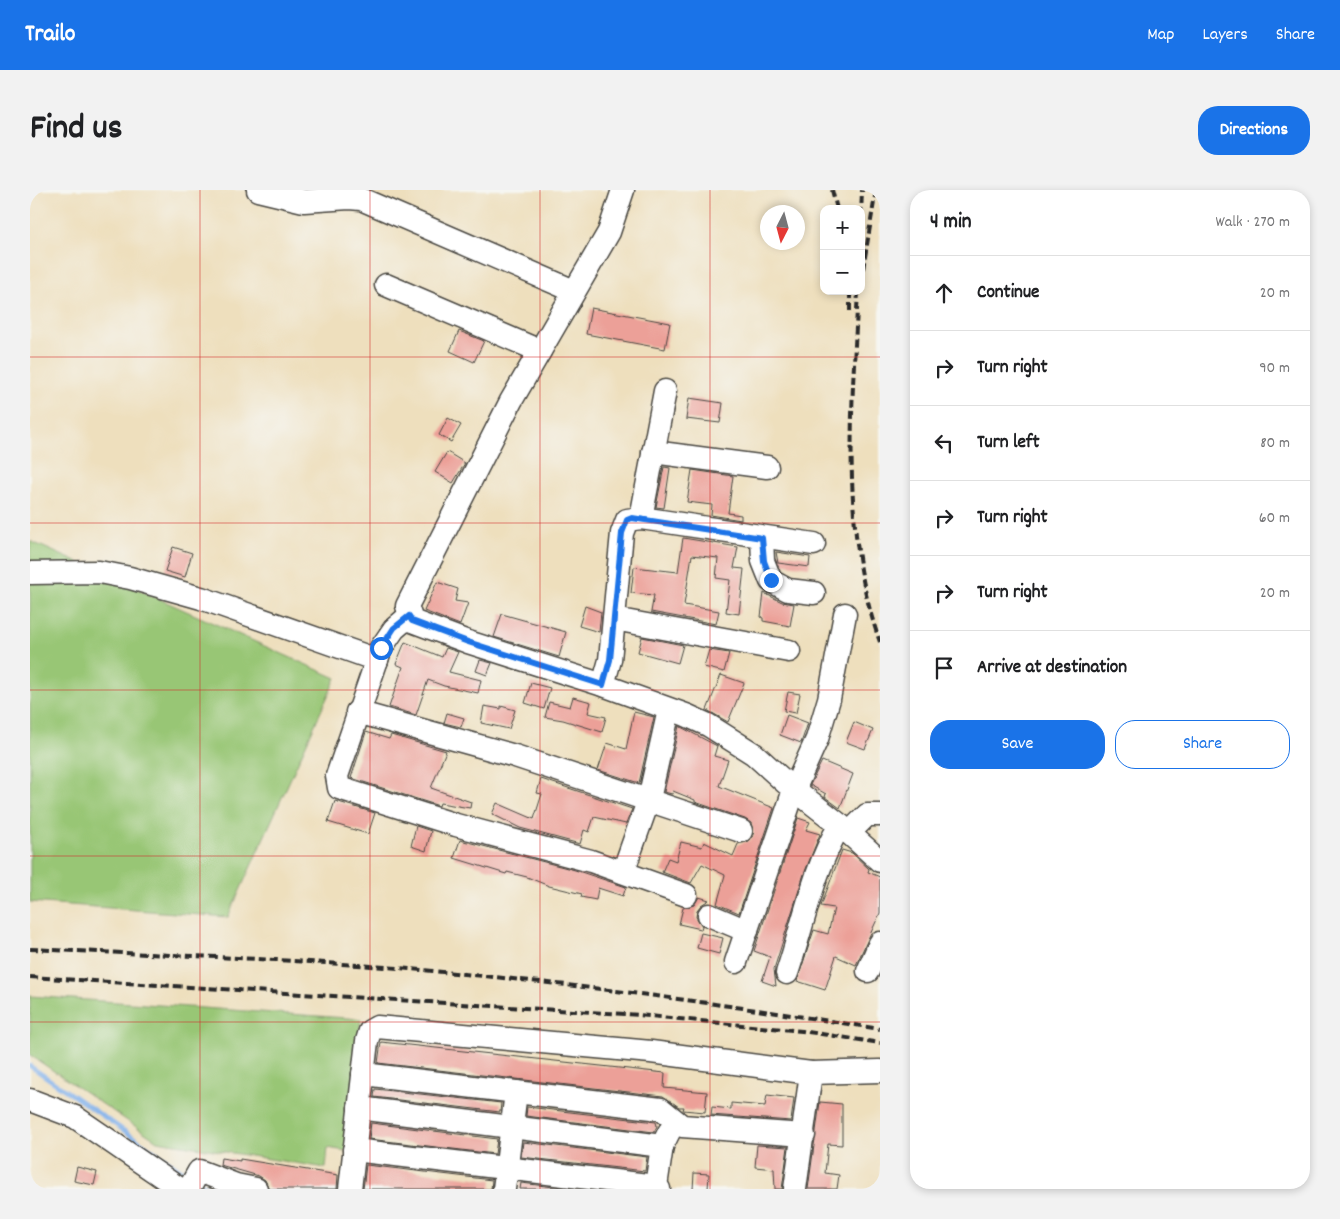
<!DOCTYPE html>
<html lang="en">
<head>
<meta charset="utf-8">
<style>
  :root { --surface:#fff; --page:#f2f2f2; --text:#202124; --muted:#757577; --line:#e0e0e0; --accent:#1a73e8 }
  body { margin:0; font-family:Dekko,sans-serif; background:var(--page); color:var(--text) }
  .controls { position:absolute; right:15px; top:15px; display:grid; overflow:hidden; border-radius:10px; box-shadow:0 2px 8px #0003 }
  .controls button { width:45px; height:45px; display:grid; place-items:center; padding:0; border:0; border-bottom:1px solid var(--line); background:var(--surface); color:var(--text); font:25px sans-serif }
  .compass { position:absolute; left:730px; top:15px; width:45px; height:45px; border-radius:50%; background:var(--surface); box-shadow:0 2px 8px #0003; rotate:186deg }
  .stop { position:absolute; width:15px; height:15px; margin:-11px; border:4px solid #1a73e8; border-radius:50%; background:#fff }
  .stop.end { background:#1a73e8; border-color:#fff; box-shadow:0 1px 5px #0008 }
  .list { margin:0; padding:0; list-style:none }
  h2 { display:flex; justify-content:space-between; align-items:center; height:65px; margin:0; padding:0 20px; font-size:21px }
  h2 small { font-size:16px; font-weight:400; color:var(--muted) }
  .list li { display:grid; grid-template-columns:32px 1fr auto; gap:15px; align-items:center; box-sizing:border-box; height:75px; padding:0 20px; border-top:1px solid var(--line) }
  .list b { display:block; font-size:19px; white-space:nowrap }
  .list em { font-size:16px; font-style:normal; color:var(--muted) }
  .actions { display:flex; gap:10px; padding:15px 20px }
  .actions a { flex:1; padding:11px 0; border:1px solid var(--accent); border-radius:20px; text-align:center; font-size:18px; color:var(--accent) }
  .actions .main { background:var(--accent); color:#fff }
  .icon { flex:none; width:28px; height:28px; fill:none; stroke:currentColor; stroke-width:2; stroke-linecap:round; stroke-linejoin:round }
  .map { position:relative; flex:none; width:850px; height:999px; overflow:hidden; border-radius:20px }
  header { display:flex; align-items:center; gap:30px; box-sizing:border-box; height:70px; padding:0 25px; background:var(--accent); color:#fff }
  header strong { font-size:24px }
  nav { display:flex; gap:28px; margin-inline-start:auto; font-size:18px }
  .intro { display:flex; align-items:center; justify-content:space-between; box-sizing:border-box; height:120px; padding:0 30px }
  h1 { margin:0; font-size:35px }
  .button { padding:12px 22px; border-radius:20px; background:var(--accent); color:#fff; font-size:18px; font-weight:700 }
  main { display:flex; gap:30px; padding:0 30px }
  aside { flex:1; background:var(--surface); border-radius:20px; box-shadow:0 2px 8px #0003 }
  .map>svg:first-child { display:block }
</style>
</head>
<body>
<header>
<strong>Trailo</strong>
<nav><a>Map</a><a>Layers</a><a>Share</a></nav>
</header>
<div class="intro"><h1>Find us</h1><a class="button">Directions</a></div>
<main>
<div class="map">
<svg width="850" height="999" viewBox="0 0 850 999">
  <rect width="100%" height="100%" fill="#f6f6f2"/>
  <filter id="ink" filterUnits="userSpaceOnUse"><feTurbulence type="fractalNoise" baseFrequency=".02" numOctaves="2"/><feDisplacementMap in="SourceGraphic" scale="10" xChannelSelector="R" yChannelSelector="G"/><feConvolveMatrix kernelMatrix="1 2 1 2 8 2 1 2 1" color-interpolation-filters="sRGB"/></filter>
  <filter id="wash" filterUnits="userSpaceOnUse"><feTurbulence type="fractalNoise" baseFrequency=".0096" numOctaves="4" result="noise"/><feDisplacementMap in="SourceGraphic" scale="20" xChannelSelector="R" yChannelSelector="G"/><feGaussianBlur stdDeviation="1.12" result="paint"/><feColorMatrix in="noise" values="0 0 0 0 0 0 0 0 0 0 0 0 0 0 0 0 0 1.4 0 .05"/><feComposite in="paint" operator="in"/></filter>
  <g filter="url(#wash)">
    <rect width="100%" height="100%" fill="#eedfbd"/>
    <g fill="#98c674" stroke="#627850">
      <path d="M 0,351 L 306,488 L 198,727 L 0,712 Z"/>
      <path d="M 0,806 L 331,829 L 316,961 L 298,958 L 296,978 L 127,951 L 0,865 Z"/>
    </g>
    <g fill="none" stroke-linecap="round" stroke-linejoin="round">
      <g stroke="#7eafea" stroke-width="4.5">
        <path d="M 0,876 L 160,986"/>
        <path d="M 171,993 L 180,999"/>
      </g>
    </g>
    <g id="blocks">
      <g fill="#eca098">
        <path d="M 561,118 L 640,133 L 635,159 L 556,144 Z"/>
        <path d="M 429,141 L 454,151 L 444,172 L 420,161 Z"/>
        <path d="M 659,208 L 693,213 L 690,233 L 656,229 Z"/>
        <path d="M 418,228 L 431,235 L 421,252 L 409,245 Z"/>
        <path d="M 417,262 L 435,273 L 423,293 L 405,282 Z"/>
        <path d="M 634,277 L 640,278 L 634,318 L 626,317 Z"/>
        <path d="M 662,280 L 703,286 L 698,323 L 711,325 L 711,330 L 681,325 L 682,315 L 657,312 Z"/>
        <path d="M 653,348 L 708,357 L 704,378 L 714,379 L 709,424 L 696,422 L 700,390 L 686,388 L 688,368 L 662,365 L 654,415 L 689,421 L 686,434 L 621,422 L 624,405 L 601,403 L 604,377 L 648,382 Z"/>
        <path d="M 143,357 L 162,363 L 155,387 L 135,381 Z"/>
        <path d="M 746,362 L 780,367 L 779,377 L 748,373 Z"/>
        <path d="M 407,392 L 428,399 L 425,411 L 438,413 L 430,435 L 394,421 Z"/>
        <path d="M 734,403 L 752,412 L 764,414 L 760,436 L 733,431 L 733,428 L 731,427 Z"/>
        <path d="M 555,416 L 571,422 L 569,442 L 549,436 Z"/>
        <path d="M 472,424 L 536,442 L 529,467 L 464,447 Z"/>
        <path d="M 612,447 L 653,455 L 648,473 L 608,462 Z"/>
        <path d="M 375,452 L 412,467 L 416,458 L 428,462 L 419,482 L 451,490 L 448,503 L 414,496 L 398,490 L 386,525 L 359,517 L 373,477 L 366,474 Z"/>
        <path d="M 679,460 L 699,463 L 694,482 L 674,477 Z"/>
        <path d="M 450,470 L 462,473 L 457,485 L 446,481 Z"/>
        <path d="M 691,485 L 714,493 L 698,532 L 677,520 Z"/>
        <path d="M 501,493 L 520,498 L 514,519 L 495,513 Z"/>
        <path d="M 758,502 L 770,504 L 766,523 L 754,521 Z"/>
        <path d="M 543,507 L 561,512 L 558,523 L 576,527 L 572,542 L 533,530 L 515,527 L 519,512 L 540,517 Z"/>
        <path d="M 454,516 L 471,519 L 471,516 L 485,520 L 479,539 L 451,533 Z"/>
        <path d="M 604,522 L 624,527 L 609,593 L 568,580 L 577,553 L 596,559 Z"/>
        <path d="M 417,523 L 434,528 L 431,537 L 414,533 Z"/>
        <path d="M 757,525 L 778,533 L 771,553 L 750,545 Z"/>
        <path d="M 824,532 L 843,540 L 835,559 L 816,552 Z"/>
        <path d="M 649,536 L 687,556 L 684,566 L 698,570 L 689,596 L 744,618 L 709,723 L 687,714 L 695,685 L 672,674 L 661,693 L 632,682 L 638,668 L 646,671 L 651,652 L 672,657 L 674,652 L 703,666 L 708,654 L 719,651 L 724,645 L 721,633 L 715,629 L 665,612 L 665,610 L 643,601 L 642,604 L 634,602 Z"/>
        <path d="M 336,542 L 359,549 L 361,545 L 416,561 L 401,598 L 441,612 L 440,618 L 410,613 L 409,616 L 321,588 Z"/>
        <path d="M 792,571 L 823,584 L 810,618 L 795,607 L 796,604 L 780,595 Z"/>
        <path d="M 511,589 L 602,619 L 596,634 L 564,627 L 559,642 L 554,640 L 550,654 L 490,638 L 462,624 L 467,613 L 504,629 L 512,604 L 507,603 Z"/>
        <path d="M 305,611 L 345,623 L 338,644 L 298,632 Z"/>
        <path d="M 768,628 L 780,632 L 776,640 L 790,644 L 774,684 L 744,779 L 746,796 L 732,791 L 740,767 L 724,761 Z"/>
        <path d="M 386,636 L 401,641 L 396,661 L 381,656 Z"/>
        <path d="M 430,650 L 545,680 L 596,697 L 593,706 L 568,698 L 566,710 L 551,707 L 552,704 L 519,696 L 497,687 L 477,682 L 476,684 L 424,668 Z"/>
        <path d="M 812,660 L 822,663 L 839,679 L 838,682 L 850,687 L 850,723 L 826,775 L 806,766 L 795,800 L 767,791 L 784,740 L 798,744 L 804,718 L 791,716 Z"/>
        <path d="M 669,707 L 679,710 L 671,715 L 667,720 L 666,727 L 672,736 L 671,739 L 649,734 L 653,718 L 664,715 Z"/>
        <path d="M 671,743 L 693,748 L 689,764 L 667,758 Z"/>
        <path d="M 351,852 L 635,883 L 634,898 L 677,902 L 675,922 L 653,920 L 654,917 L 649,917 L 633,906 L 348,873 Z"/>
        <path d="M 345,899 L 471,913 L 470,922 L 344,907 Z"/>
        <path d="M 737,905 L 764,908 L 761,931 L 681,925 L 682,917 L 701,919 L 701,913 L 735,916 Z"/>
        <path d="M 790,912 L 812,914 L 812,955 L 798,954 L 795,983 L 809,985 L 807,999 L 778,999 Z"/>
        <path d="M 497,917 L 626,932 L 627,936 L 624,942 L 496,926 Z"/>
        <path d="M 341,933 L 467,949 L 465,964 L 339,949 Z"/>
        <path d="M 493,952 L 617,967 L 615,981 L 491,967 Z"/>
        <path d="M 727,955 L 758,957 L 752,999 L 745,999 L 744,979 L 725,977 Z"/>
        <path d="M 191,968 L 210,971 L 210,969 L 308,985 L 307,999 L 239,999 L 235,990 L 229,986 L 190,975 Z"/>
        <path d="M 336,975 L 462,990 L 461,999 L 333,999 Z"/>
        <path d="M 47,977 L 67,982 L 64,995 L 44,991 Z"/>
        <path d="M 664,983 L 679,984 L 678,999 L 663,999 Z"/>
        <path d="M 491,993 L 540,999 L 490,999 Z"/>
      </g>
    </g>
  </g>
  <g filter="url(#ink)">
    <use href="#blocks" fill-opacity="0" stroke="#484641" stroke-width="1"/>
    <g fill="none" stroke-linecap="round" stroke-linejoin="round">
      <defs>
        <g id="minor">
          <path d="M 228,0 L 274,11 L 319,8 L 331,9 L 544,101"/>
          <path d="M 593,0 L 579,42 L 481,211 L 377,416 L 382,431 L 438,452 L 573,495 L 656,525 L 678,535 L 724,564 L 756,593 L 810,635 L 850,671"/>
          <path d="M 356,95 L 510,161"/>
          <path d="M 623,262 L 737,277"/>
          <path d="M 611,328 L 784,354"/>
          <path d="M 732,348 L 733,371 L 741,391 L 758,400 L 784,403"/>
          <path d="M 0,383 L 69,382 L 100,388 L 171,408 L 347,470"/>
          <path d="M 379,426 L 364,439 L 351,458 L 307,586 L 309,598 L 426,635 L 561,671 L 656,705"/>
          <path d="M 584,429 L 759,461"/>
          <path d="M 573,495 L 580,470 L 592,343 L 597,330 L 611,328 L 635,201"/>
          <path d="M 327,522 L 485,566 L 711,641"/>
          <path d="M 819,643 L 837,625 L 850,625"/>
          <path d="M 593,682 L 619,609 L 639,520"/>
          <path d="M 679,725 L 717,741"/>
          <path d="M 706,772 L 764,600 L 787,549 L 799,509 L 815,424"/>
          <path d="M 838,781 L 850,753"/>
          <path d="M 757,783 C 774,733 783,680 810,635"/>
          <path d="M 333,884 L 631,919 L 652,936 L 774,945"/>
          <path d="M 0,910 L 45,927 L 150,999"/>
          <path d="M 329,918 L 632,956"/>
          <path d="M 324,960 L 626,996 L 629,999"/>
          <path d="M 626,996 L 632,956 L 639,942"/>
          <path d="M 159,999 L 169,981 L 206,995 L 226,999"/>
          <path d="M 320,999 L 337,851 L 340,841 L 347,837 L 621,862 L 781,883"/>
          <path d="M 474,999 L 486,902"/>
          <path d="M 765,999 L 781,883 L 850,881"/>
        </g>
      </defs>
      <use href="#minor" stroke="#484641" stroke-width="25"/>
      <use href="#minor" stroke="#fff" stroke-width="22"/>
      <g stroke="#2b2b2b" stroke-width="4" stroke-dasharray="8 4" stroke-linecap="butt">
        <path d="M 802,0 L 807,19"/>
        <path d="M 831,26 L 832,0"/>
        <path d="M 831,91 L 846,0"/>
        <path d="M 820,101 L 820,125"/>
        <path d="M 828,101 C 822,217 810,341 850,452"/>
        <path d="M 0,759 C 134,765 269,769 403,781 C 553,795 702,815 850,839"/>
        <path d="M 0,787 L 609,825 L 772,841 L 850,853"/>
      </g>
    </g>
  </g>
  <g fill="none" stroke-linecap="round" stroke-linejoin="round" filter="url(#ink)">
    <path stroke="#1a73e8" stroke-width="6" d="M 351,458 L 364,438 L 379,426 L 382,431 L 438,452 L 573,495 L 580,470 L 592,343 L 597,330 L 602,328 L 732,348 L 734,371 L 741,390"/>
  </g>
  <path fill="none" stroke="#d62828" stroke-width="1" stroke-opacity="0.55" d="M 170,0 L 170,999M 340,0 L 340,999M 510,0 L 510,999M 680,0 L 680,999M 0,167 L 850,167M 0,333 L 850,333M 0,500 L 850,500M 0,666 L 850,666M 0,832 L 850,832"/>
</svg>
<div class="controls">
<button>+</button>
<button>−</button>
</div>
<svg class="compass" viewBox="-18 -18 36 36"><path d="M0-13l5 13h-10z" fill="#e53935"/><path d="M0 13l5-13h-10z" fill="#757577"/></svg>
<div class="stop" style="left:351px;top:458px"></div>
<div class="stop end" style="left:741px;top:390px"></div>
</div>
<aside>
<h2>4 min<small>Walk · 270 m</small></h2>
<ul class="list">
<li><svg class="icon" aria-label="ahead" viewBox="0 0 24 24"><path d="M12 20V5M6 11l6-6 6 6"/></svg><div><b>Continue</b></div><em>20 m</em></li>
<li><svg class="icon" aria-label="right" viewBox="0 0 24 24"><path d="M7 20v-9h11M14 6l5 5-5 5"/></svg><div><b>Turn right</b></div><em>90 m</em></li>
<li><svg class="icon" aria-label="left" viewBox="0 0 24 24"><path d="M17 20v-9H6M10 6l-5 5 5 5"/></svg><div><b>Turn left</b></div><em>80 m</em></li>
<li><svg class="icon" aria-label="right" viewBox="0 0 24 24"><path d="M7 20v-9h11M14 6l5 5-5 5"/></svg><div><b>Turn right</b></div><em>60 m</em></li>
<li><svg class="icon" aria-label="right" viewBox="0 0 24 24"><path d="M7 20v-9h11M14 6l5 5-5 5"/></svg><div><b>Turn right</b></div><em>20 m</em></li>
<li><svg class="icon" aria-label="arrive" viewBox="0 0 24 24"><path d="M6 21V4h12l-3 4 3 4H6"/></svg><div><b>Arrive at destination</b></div></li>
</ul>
<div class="actions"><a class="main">Save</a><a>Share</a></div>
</aside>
</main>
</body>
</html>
